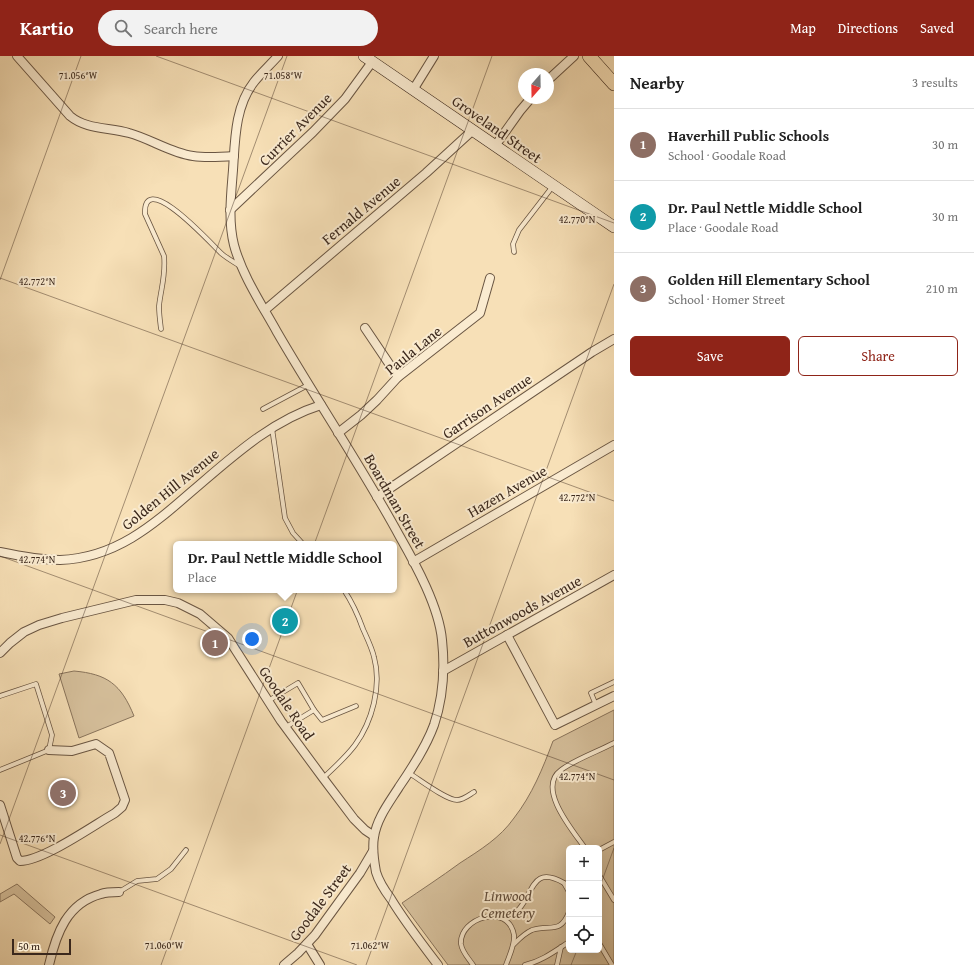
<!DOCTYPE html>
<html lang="en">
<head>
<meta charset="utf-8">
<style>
  :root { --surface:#fff; --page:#f2f2f2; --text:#222; --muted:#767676; --line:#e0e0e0; --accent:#8f2418 }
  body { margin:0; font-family:"Gentium Book Plus",serif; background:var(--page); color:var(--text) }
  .controls { position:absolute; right:12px; bottom:12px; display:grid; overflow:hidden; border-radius:6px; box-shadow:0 4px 16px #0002 }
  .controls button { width:36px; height:36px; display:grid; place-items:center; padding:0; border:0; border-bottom:1px solid var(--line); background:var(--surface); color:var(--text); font:20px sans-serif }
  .compass { position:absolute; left:518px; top:12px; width:36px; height:36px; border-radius:50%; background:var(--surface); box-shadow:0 4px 16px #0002; rotate:200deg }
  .scale { position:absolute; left:12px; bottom:10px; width:59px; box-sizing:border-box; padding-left:4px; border:2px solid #3b281c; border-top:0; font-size:11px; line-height:14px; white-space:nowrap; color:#3b281c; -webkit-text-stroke:3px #faebd0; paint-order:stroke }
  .you { position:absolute; left:252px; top:583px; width:14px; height:14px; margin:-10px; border:3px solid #fff; border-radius:50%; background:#1a73e8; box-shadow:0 0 0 6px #1a73e833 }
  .badge { display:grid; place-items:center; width:26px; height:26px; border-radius:50%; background:var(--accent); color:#fff; font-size:13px; font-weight:700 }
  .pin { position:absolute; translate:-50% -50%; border:2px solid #fff; box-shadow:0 1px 4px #0006 }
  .popup { position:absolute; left:173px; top:485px; width:224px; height:52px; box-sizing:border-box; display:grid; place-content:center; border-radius:6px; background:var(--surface); filter:drop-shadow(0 1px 3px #0005); font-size:13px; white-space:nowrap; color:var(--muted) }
  .popup b { font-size:15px; color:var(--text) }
  .popup::after { content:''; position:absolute; left:50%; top:100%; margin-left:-8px; border:8px solid transparent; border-top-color:var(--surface) }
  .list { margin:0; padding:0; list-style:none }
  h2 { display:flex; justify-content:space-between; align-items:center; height:52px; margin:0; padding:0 16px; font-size:17px }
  h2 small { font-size:13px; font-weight:400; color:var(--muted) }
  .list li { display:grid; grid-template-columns:26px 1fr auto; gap:12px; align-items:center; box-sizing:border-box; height:72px; padding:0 16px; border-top:1px solid var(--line) }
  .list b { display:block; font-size:15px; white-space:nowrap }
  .list p { margin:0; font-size:13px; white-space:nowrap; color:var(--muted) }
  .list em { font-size:13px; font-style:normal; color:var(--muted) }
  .actions { display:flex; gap:8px; padding:12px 16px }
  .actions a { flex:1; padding:9px 0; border:1px solid var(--accent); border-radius:6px; text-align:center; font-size:14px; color:var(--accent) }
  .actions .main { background:var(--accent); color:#fff }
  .icon { flex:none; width:22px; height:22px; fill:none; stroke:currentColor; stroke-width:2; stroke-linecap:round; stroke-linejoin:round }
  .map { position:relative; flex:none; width:614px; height:909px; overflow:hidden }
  header { display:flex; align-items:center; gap:24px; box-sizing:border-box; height:56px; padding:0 20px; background:var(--accent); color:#fff }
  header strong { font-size:19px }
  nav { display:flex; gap:22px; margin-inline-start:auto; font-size:14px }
  .search { width:280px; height:36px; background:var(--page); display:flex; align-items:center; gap:10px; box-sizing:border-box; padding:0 14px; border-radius:22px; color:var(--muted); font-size:15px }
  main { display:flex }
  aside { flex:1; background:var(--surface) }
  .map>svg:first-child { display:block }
</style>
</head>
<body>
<header>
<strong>Kartio</strong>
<div class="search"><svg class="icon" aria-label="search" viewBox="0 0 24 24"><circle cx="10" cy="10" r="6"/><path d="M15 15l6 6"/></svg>Search here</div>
<nav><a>Map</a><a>Directions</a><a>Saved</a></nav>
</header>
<main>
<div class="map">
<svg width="614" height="909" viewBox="0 0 614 909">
  <rect width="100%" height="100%" fill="#f7e0b7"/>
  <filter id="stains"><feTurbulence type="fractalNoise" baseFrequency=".005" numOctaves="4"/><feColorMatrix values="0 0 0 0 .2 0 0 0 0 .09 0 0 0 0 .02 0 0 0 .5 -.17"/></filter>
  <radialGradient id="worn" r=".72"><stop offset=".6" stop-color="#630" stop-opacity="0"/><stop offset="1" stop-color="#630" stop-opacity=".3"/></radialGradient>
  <g fill="#d7c19d" stroke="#89745c" fill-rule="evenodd">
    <path d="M 74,615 C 107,618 121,628 134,660 L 79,682 L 59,618 Z"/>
    <path d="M 614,654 L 614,909 L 448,909 L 402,847 C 421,834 441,821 460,807 C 480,794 500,782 514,762 C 532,739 543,712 553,685 ZM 569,792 L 599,792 L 599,894 L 569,894 Z"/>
    <path d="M 17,828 L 55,861 L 50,868 L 14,838 L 0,846 L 0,838 Z"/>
  </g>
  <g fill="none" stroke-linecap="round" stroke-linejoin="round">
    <defs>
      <g id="lane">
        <path d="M 514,196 L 513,188 L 519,174 L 553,130"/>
        <path d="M 161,273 C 160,265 159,258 159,250 C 161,232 166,219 164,200 L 145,158 C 143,111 214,191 222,198 C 228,203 234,206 240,210"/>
        <path d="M 263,353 L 308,329"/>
        <path d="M 272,372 L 285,462 L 293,477 L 303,488"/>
        <path d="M 0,640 L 36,628 L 52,679 L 49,694 L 0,714"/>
        <path d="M 268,645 L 298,627 L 314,654 L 286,671"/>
        <path d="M 596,649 L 591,637 L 614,626"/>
        <path d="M 314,654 L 322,664 L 356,650"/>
        <path d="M 409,717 C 419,723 446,744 457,744 C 463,744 469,739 474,736"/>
        <path d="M 323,722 C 334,712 346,701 355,689 C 372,666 382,630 374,601 C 372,592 367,582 363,573 C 358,559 352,546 344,534"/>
        <path d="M 585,792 C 573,775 536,732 561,714 C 574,704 599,695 614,687"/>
        <path d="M 599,794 L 614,786"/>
        <path d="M 599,819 L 614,844"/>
        <path d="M 564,827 L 569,836"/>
        <path d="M 119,836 L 137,825 L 157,823 L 171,813 L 186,794"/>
        <path d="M 502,862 C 508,859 515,858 519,853 C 534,836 532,809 564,827"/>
        <path d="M 599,887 L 612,909"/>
        <path d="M 514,888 C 519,883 525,877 532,874 C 550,868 560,879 569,856"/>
        <path d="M 473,909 C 469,903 462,896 461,888 C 459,862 508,846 514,879 C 515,889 509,900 506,909"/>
        <path d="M 525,909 C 542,905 555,895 569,886"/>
        <path d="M 557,909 L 561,891"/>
      </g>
      <g id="street">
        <path d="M 17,0 L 70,60 C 87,74 109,71 129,77 C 151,83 171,97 193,100 C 206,102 220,101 234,100"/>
        <path d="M 278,0 C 270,9 261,17 254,26 C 235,50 235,84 233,114 C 231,139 228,165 234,189 C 242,219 262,249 277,276 C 317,345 362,411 400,481 C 416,509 439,551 442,584 C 445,612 443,642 434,669 C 426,691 412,712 399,731 C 389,747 377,762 374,781 C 372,792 374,805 376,816 C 379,826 385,835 391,843 C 405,866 422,888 438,909"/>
        <path d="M 548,24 L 574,0"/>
        <path d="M 413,34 L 434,0"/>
        <path d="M 495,90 L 520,55 L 531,42"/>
        <path d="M 230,154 L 313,76 L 345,43 L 372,6"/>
        <path d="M 265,254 L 426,117 L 473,74"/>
        <path d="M 365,272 L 398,321"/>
        <path d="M 338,377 L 361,359 L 377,344 L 398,321 L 480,257 L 490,222"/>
        <path d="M 377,441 L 592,296 L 614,283"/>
        <path d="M 0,496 C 19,500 40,504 60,504 C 115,502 152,470 191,436 C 231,402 270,365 321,349"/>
        <path d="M 413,506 L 614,389"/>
        <path d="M 507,579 L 555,669 L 614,640"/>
        <path d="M 0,597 L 10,587 L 24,576 L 39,569 L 62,562 L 136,544 L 165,544 L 178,547 L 200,558 L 228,582 L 281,665 L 323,722 L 354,763 L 365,774 L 374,780"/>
        <path d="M 443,615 L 614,519"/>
        <path d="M 0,749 L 17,802 L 20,805 C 43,805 94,769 115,757 L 122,751 L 125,744 L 109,697 L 96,688 L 72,695 L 49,694"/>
        <path d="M 307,888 L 320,909"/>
        <path d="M 49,909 C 56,878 67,847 101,838 C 106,836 113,836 119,836"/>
        <path d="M 284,909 L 298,897 L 315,879 L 360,817 L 373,795"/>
      </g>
      <path id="secondary" d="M 364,0 L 614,171"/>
      <path id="primary" d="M 589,0 L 614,28"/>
    </defs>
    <use href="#lane" stroke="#6a5643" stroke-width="5.5"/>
    <use href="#street" stroke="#6a5643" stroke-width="10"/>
    <use href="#secondary" stroke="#3b281c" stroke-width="12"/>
    <use href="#primary" stroke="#3b281c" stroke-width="14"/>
    <use href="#lane" stroke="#faebd0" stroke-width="4"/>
    <use href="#street" stroke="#faebd0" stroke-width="8"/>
    <use href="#secondary" stroke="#faebd0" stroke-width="11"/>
    <use href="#primary" stroke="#f7e0b7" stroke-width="13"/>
  </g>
  <path fill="none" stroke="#3b281c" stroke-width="1" stroke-opacity="0.45" d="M 156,0 L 614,167M 0,222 L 614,445M 0,224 L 81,0M 0,500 L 614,724M 0,779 L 357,909M 0,788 L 287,0M 599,833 L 614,792M 161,909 L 492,0M 366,909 L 614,228M 571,909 L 577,894"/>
  <g text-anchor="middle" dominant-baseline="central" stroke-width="4" stroke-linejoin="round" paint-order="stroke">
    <g font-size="15" fill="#3b281c" stroke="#faebd0">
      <text transform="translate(295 73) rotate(-45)">Currier Avenue</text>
      <text transform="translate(497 73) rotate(35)">Groveland Street</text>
      <text transform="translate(361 154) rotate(-40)">Fernald Avenue</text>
      <text transform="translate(413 294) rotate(-39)">Paula Lane</text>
      <text transform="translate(487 350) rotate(-34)">Garrison Avenue</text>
      <text transform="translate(170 433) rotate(-39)">Golden Hill Avenue</text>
      <text transform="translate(507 435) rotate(-30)">Hazen Avenue</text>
      <text transform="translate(395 445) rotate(60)">Boardman Street</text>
      <text transform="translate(522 555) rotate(-29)">Buttonwoods Avenue</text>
      <text transform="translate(287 647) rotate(56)">Goodale Road</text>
      <text transform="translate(320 846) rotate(-53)">Goodale Street</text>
    </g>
    <g font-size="15" font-style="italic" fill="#624e3c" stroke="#faebd0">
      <text x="508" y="839">Linwood<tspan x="508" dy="17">Cemetery</tspan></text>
    </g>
  </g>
  <g font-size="10" text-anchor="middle" fill="#3b281c" stroke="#faebd0" stroke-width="4" stroke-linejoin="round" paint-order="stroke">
    <text x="78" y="23">71.056°W</text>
    <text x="283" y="23">71.058°W</text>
    <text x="577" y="167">42.770°N</text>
    <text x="37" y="229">42.772°N</text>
    <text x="577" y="445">42.772°N</text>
    <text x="37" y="507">42.774°N</text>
    <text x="577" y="724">42.774°N</text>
    <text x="37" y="786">42.776°N</text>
    <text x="164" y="893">71.060°W</text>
    <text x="370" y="893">71.062°W</text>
  </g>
  <rect width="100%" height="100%" filter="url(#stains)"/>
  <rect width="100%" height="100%" fill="url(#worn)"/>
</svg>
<div class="controls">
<button>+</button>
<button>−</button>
<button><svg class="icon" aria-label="locate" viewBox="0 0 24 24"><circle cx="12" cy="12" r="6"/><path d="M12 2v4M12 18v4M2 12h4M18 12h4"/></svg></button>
</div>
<svg class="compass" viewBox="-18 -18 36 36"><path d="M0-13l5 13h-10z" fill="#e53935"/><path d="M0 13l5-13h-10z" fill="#767676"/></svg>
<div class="scale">50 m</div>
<div class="you"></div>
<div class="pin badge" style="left:215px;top:587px;background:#8d6e63">1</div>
<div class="pin badge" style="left:285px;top:565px;background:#0f9aa8">2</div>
<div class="popup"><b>Dr. Paul Nettle Middle School</b>Place</div>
<div class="pin badge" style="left:63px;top:737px;background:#8d6e63">3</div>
</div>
<aside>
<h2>Nearby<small>3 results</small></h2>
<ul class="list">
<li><span class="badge" style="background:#8d6e63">1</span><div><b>Haverhill Public Schools</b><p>School · Goodale Road</p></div><em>30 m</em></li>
<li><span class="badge" style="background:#0f9aa8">2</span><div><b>Dr. Paul Nettle Middle School</b><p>Place · Goodale Road</p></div><em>30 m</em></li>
<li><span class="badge" style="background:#8d6e63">3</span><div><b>Golden Hill Elementary School</b><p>School · Homer Street</p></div><em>210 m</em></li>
</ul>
<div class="actions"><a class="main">Save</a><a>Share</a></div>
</aside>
</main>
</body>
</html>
